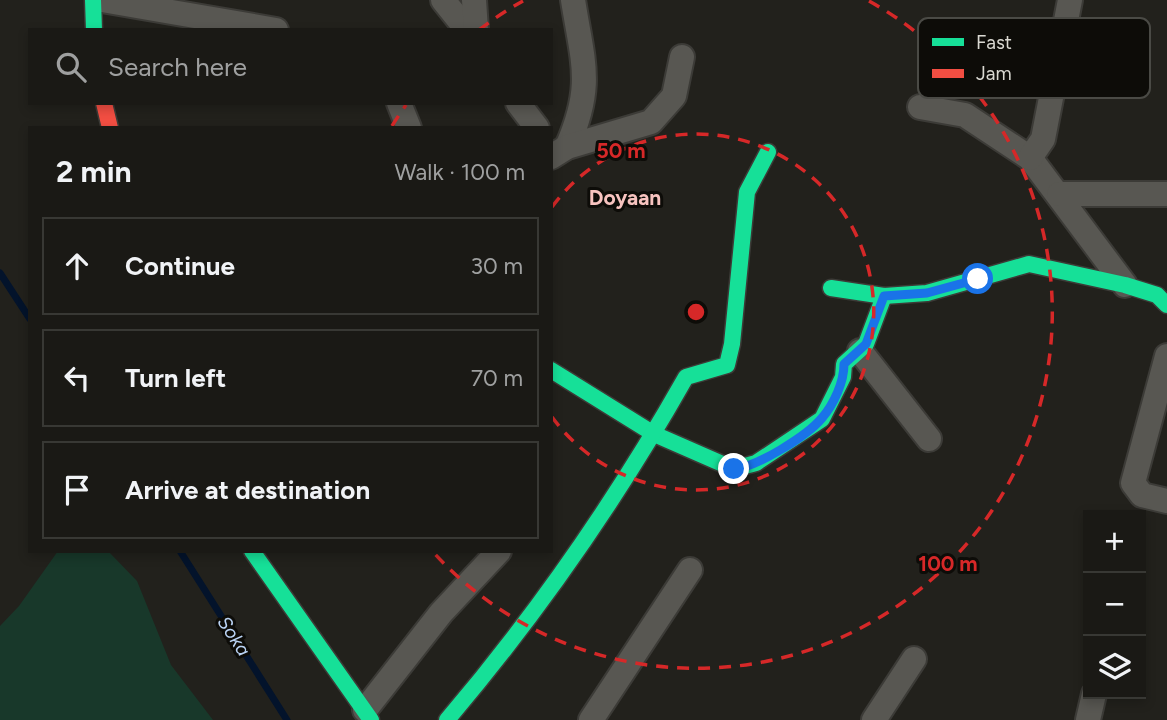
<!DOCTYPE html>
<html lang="en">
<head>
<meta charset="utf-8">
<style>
  :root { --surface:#1a1915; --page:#23221e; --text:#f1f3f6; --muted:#9fa0a0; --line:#383834 }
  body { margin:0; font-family:Figtree,sans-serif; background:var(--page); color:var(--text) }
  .controls { position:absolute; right:21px; bottom:21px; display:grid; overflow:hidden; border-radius:0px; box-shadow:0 4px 10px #0003 }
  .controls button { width:63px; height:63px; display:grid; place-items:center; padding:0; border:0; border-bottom:2px solid var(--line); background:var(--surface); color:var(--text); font:35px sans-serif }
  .stop { position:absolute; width:21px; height:21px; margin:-16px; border:5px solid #1a73e8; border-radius:50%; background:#fff }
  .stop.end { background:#1a73e8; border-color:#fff; box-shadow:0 2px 7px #0008 }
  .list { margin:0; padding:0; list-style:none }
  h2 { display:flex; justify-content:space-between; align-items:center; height:91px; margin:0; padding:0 28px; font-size:30px }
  h2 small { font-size:23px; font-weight:400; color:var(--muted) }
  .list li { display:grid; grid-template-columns:46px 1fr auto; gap:21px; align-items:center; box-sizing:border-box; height:98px; margin:0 14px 14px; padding:0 14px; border:2px solid var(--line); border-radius:0px }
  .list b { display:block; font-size:26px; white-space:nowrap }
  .list em { font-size:23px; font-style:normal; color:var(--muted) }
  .icon { flex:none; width:38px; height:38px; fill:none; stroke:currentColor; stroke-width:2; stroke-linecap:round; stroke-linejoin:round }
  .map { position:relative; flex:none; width:1167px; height:720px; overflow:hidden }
  .search { position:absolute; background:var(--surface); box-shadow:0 4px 10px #0003; left:28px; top:28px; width:525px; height:77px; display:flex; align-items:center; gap:18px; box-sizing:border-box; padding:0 24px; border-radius:0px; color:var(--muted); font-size:26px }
  .panel { position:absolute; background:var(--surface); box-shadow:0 4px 10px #0003; left:28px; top:126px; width:525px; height:427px; border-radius:0px }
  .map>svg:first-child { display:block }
</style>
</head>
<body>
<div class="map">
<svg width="1167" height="720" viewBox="0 0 1167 720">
  <rect width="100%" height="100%" fill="#22211c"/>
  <path fill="#18382a" d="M 58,551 L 108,551 L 137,581 L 171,665 L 213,720 L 0,720 L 0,626 L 19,606 Z"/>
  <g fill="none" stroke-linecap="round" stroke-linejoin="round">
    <g stroke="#03132b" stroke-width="7">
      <path d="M 0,273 L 30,319"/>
      <path d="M 180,551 L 287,720"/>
    </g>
    <defs>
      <g id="street">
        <path d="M 102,0 L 276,30"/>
        <path d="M 443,0 L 467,30"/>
        <path d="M 474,0 L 476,30"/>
        <path d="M 399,103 L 409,128"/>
        <path d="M 518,103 L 537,128"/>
        <path d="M 920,107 L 965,115 L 1030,158 L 1125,285"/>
        <path d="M 567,147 C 594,86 583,63 573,0"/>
        <path d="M 551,157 L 567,147 L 651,122 L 674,96 L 682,57"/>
        <path d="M 1030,158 L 1043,139 L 1070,0"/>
        <path d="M 1059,194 L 1167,194"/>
        <path d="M 860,351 L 929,439"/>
        <path d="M 1167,356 L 1133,483 L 1142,495 L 1167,501"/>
        <path d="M 365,710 L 441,613 L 499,551"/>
        <path d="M 591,720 L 690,570"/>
        <path d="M 874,720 L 914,659"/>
        <path d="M 1088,720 L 1094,694"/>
      </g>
      <g id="fast">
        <path d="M 93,0 L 94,30"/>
        <path d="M 831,288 L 884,296 L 927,293 L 1029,264 L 1125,285 L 1157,295 L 1167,305"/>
        <path d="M 551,370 L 654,434 L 734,469 L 756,463 L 822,419 L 843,377 L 844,364 L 866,344 L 884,296"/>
        <path d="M 252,551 L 371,720"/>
        <path d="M 447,720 C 538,613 617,499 686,377 L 727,365 L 732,344 L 747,192 L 768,152"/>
      </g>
      <path id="jam" d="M 104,103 L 110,128"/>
    </defs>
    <use href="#street" stroke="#3c3b37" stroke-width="28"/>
    <use href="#fast" stroke="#3c3b37" stroke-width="19"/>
    <use href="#jam" stroke="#3c3b37" stroke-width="19"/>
    <use href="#street" stroke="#585752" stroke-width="24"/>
    <use href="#fast" stroke="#16e098" stroke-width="16"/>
    <use href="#jam" stroke="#f24e42" stroke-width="16"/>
  </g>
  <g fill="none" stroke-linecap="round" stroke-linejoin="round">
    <path stroke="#1a73e8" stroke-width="9" d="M 734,469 C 757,467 807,436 822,418 C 834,404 844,382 844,364 L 866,344 L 884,296 L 927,293 L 978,279"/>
  </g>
  <g fill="none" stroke="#d62828" stroke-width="3.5" stroke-dasharray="12 9">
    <path d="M552 207A178 178 0 1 1 552 417"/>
    <path d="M392 126A356 356 0 0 1 406 105M479 30A356 356 0 0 1 523 1M869 1A356 356 0 1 1 434 553"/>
  </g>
  <g text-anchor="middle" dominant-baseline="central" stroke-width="6" stroke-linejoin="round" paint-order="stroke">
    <g font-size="19" font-style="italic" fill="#bad3f4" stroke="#0d0c08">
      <text transform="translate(234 636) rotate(57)">Soka</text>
    </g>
    <g font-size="21" font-weight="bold" fill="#f7c3bf" stroke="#0d0c08">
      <text x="625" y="197">Doyaan</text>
    </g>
  </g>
  <rect x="918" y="18" width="232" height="80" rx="10" fill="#0d0c08" stroke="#4a4a45" stroke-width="2"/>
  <rect x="932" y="38" width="32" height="8" fill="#16e098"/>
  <rect x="932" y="69" width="32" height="9" fill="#f24e42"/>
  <g font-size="19" fill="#dad9d2">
    <text x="976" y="49">Fast</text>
    <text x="976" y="80">Jam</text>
  </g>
  <circle cx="696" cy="312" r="10" fill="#d62828" stroke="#0d0c08" stroke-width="3.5"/>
  <g font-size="21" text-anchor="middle" font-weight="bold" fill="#d62828" stroke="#0d0c08" stroke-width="6" stroke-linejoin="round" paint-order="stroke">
    <text x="621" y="158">50 m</text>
    <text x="948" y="571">100 m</text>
  </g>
</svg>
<div class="controls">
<button>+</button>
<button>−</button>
<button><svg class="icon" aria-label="layers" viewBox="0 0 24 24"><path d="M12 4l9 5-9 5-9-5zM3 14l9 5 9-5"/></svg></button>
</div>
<div class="stop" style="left:978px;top:279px"></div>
<div class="stop end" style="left:734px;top:469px"></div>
<div class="search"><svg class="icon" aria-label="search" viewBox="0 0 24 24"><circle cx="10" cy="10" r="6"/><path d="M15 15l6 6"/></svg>Search here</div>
<section class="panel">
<h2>2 min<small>Walk · 100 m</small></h2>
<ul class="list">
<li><svg class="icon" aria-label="ahead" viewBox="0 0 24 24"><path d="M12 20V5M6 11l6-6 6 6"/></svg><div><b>Continue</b></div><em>30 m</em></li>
<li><svg class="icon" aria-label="left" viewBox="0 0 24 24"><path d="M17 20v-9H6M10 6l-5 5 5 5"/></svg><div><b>Turn left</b></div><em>70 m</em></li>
<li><svg class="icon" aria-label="arrive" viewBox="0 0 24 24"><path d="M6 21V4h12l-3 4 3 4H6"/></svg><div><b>Arrive at destination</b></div></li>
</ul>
</section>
</div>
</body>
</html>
